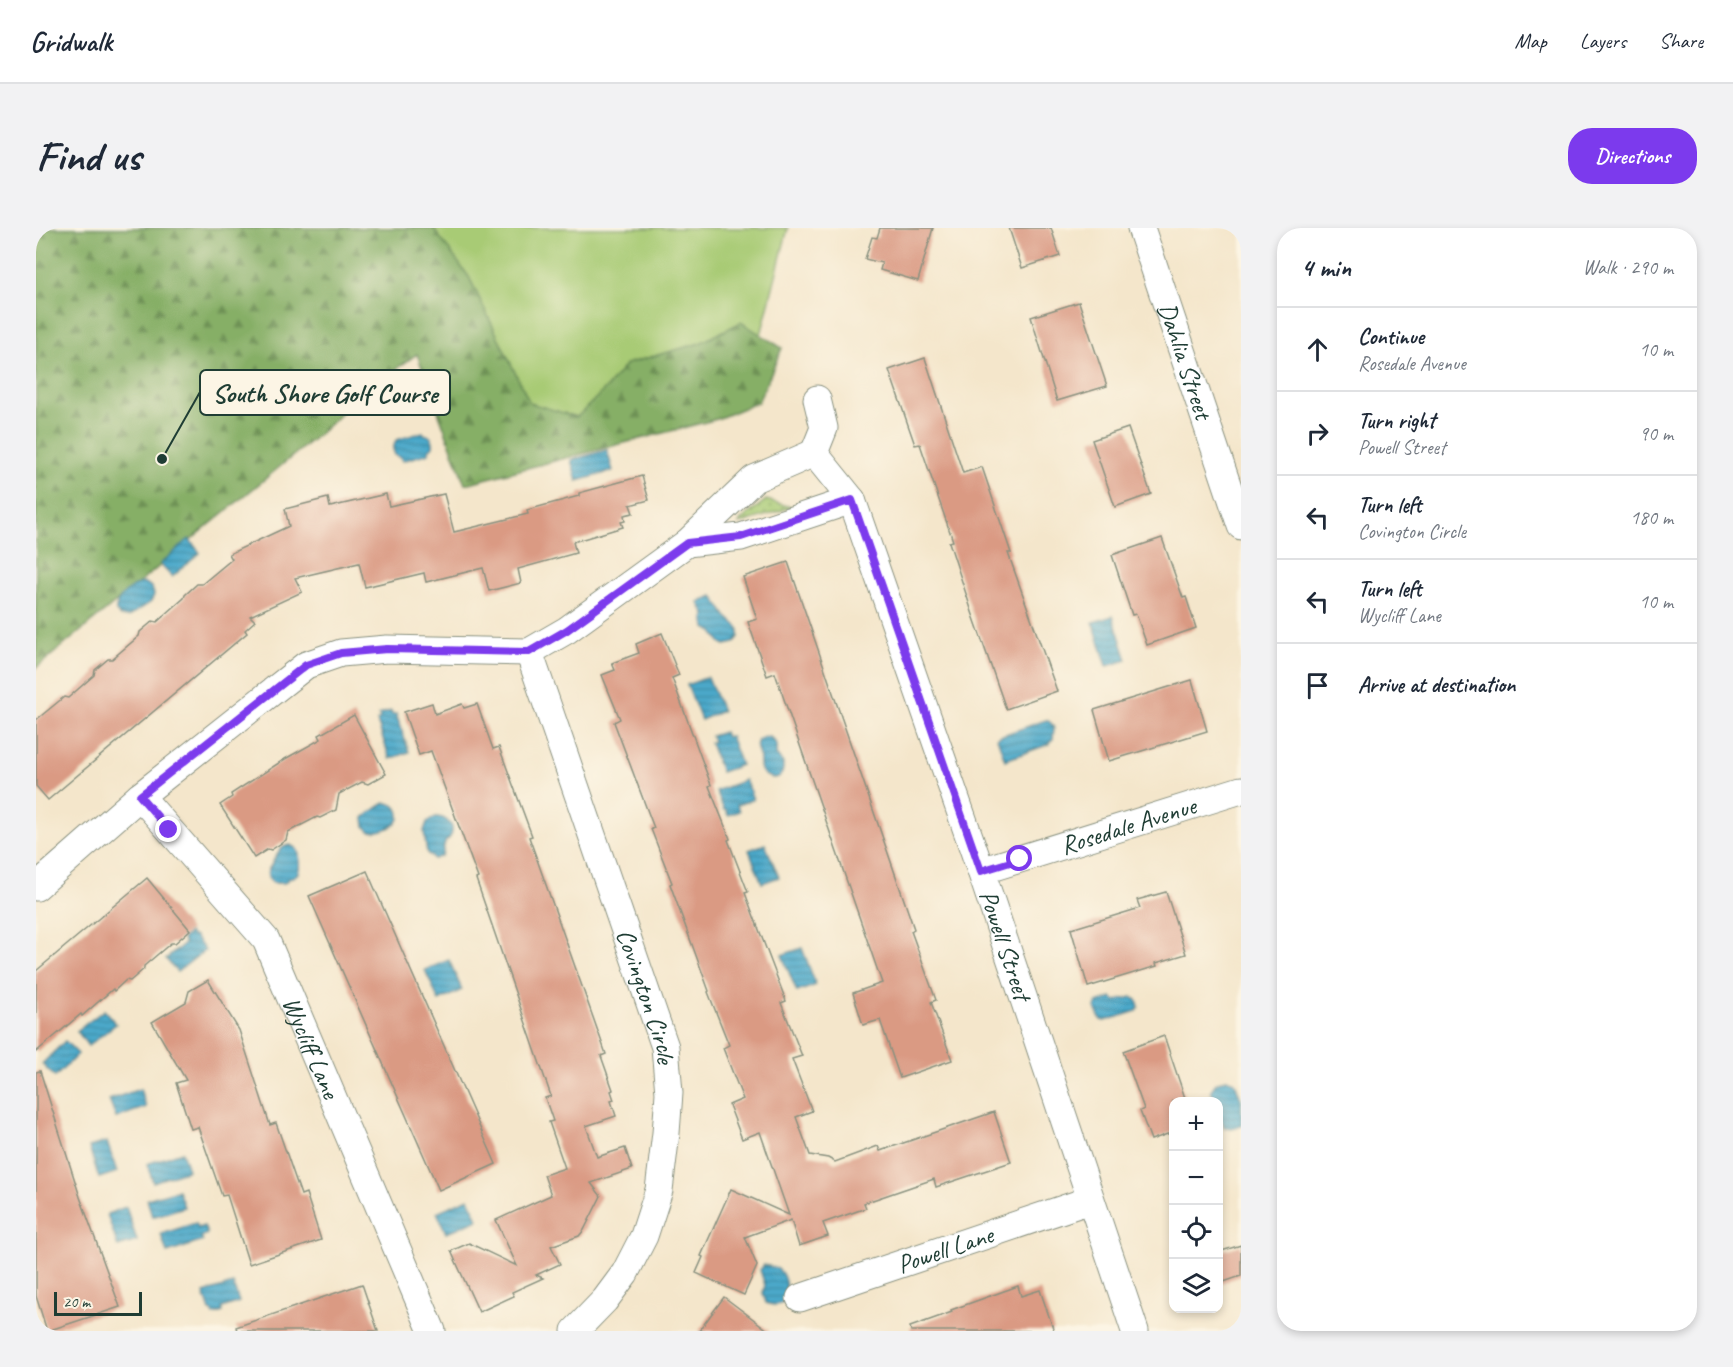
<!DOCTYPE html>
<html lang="en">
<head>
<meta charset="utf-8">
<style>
  :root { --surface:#fff; --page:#f2f2f3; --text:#1f2937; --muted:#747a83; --line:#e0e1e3; --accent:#7c3aed }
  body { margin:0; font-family:Caveat,sans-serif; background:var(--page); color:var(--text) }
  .controls { position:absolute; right:18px; bottom:18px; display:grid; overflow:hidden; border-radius:12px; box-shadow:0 3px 9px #0003 }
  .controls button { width:54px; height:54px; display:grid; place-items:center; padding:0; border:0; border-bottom:2px solid var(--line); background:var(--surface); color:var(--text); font:30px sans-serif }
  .scale { position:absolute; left:18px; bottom:15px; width:88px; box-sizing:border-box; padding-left:6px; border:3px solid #1f3d34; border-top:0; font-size:16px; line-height:21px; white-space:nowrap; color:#1f3d34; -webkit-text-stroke:4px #fcf5e5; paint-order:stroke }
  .stop { position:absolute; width:18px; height:18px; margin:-14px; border:4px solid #7c3aed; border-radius:50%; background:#fff }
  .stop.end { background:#7c3aed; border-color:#fff; box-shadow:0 2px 6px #0008 }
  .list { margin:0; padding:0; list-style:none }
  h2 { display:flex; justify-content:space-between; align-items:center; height:78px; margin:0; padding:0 24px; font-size:26px }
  h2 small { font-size:20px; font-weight:400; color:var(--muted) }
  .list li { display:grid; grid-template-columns:39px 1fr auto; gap:18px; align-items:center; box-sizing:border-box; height:84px; padding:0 24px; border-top:2px solid var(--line) }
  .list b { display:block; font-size:22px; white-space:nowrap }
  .list p { margin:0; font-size:20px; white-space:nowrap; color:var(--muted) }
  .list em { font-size:20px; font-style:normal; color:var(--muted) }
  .icon { flex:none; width:33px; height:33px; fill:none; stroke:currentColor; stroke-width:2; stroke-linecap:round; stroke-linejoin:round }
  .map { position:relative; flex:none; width:1205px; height:1103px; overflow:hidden; border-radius:24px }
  header { display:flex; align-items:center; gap:36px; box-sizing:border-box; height:84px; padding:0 30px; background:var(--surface); border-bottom:2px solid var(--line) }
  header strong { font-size:28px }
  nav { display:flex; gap:33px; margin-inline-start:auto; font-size:21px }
  .intro { display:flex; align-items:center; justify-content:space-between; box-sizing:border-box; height:144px; padding:0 36px }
  h1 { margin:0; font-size:42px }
  .button { padding:15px 27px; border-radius:24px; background:var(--accent); color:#fff; font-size:21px; font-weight:700 }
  main { display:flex; gap:36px; padding:0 36px }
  aside { flex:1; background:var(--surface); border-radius:24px; box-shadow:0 3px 9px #0003 }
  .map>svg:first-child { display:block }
</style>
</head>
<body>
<header>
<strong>Gridwalk</strong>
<nav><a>Map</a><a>Layers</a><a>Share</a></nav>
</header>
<div class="intro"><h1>Find us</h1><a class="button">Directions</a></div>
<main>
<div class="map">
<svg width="1205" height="1103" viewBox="0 0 1205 1103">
  <defs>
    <pattern id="forest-firs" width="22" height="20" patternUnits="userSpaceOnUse" patternTransform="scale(1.5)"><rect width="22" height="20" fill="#86af66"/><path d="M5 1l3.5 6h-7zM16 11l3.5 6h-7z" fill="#6d9055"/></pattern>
    <pattern id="park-dots" width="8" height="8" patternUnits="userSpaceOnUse" patternTransform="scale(1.5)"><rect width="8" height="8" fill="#a8cb75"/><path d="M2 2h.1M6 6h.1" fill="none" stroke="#88a661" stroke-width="1.8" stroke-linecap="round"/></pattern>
    <pattern id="water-rules" width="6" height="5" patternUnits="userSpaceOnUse" patternTransform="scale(1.5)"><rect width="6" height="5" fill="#4ba9ca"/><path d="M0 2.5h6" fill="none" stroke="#3e8ba5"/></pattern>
  </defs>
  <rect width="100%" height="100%" fill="#fcf5e5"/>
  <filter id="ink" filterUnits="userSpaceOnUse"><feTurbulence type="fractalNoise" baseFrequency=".0167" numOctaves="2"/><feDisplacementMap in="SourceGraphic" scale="12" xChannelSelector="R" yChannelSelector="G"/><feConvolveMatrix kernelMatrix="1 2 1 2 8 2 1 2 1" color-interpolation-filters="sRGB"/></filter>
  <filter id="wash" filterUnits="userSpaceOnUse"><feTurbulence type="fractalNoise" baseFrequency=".008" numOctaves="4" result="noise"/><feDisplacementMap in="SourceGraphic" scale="24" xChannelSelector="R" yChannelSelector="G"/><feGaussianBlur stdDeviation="1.35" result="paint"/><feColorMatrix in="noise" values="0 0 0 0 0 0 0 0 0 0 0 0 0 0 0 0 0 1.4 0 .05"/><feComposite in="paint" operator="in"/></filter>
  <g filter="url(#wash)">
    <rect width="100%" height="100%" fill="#f4e6cb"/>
    <path fill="#a8cb75" stroke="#648454" stroke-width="1.5" d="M 0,0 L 752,0 L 725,107 L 746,120 L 722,174 L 681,191 L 429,256 L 381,126 L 331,162 L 282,207 L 0,440 Z"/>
    <path fill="url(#forest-firs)" stroke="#52764d" stroke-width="1.5" d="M 0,0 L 397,0 L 433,49 L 494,175 L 541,189 L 571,159 L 590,136 L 664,115 L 705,94 L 746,120 L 722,174 L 681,191 L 429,256 L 381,126 L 331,162 L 282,207 L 0,440 Z"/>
    <path fill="url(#park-dots)" stroke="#648454" stroke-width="1.5" d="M 730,272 L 756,279 L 703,296 L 705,292 Z"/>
    <g fill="url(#water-rules)" stroke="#35737f" stroke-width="1.5">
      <path d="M 387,204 L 388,206 C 394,207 398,211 397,218 L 393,222 L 393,225 L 366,233 L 365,230 L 359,227 L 357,221 L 360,212 Z"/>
      <path d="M 571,222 L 577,243 L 541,253 L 535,232 Z"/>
      <path d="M 153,311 L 164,325 L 136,349 L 124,336 Z"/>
      <path d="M 104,355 C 112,355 117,359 118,367 L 115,374 L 92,389 L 84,388 L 80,383 C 79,370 94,360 104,355 Z"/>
      <path d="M 677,368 L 690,388 L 703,400 L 703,409 L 698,415 L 689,417 L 685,415 L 677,404 L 670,400 L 668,393 L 669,386 L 663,375 Z"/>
      <path d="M 1077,388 L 1091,432 L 1071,438 L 1057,394 Z"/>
      <path d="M 672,449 L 686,483 L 665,492 L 651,457 Z"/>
      <path d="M 355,483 L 356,487 L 360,486 L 373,524 L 354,531 L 341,493 L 344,491 L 343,487 Z"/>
      <path d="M 1010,492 L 1014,494 L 1018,499 L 1017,511 L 1013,516 L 969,532 L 961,509 Z"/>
      <path d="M 688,504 L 690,509 L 694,508 L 705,537 L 685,544 L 674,515 L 677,513 L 675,508 Z"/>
      <path d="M 728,509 L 733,509 C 741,514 741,517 740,527 L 747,535 C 747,537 747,544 746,545 C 741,554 728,549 725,542 C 723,537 725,531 723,527 C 721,520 719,519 722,512 Z"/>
      <path d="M 709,552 L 717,571 L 701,577 L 703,583 L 692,587 L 690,582 L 688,582 L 680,563 Z"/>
      <path d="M 349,575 C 359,575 364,581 363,591 C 357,600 344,605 333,603 L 329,598 L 328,590 C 330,587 346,576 349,575 Z"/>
      <path d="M 400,589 C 410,589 421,598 414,609 C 410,615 409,611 408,618 C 407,621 407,625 406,628 L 398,631 L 391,625 L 388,603 L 391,594 Z"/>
      <path d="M 729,616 L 743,649 L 726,655 L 713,622 Z"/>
      <path d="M 254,617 C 258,619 260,619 262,623 C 264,628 265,644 260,647 C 254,651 254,648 248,655 L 237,655 L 232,650 L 232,642 C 240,632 240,619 254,617 Z"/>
      <path d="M 153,705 L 156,709 L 158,708 L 169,722 L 141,744 L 130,731 L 149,715 L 146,711 Z"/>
      <path d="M 766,720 L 780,757 L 761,764 L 746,727 Z"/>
      <path d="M 413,732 L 426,762 L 403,773 L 389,742 Z"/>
      <path d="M 1096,769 L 1101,772 L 1103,779 L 1101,783 L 1069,793 L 1065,792 L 1059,780 L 1061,775 L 1076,770 L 1080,773 Z"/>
      <path d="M 68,782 L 80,796 L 52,818 L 41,803 Z"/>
      <path d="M 29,813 L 42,826 L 19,849 L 6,836 Z"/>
      <path d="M 1190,851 L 1199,854 L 1205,872 L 1205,898 L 1196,901 L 1188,899 L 1183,883 L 1182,874 L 1179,873 L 1175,862 L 1180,855 Z"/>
      <path d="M 104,861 L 110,879 L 80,890 L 73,872 Z"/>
      <path d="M 71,914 L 81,944 L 63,950 L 53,919 Z"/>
      <path d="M 146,924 L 152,942 L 117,954 L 111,936 Z"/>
      <path d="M 142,962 L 148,979 L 116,989 L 111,971 Z"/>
      <path d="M 433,970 L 442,991 L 410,1005 L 401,984 Z"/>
      <path d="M 90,979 L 101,1013 L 82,1019 L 71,986 Z"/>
      <path d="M 160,995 L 162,1000 L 168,998 L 171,1006 L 165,1009 L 167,1013 L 131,1025 L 125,1006 Z"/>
      <path d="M 728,1037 C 733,1038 740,1039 743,1042 C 750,1048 751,1063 750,1072 C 743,1078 739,1078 730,1075 L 727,1065 L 729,1057 L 724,1042 Z"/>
      <path d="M 197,1056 L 203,1074 L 186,1080 L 187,1084 L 178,1087 L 176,1083 L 174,1083 L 168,1065 Z"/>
    </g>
    <g id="blocks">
      <g fill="#da9a83">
        <path d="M 844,0 L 897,0 L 882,53 L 844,42 L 846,35 L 829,31 L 836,9 L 841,10 Z"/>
        <path d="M 973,0 L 1015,0 L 1024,28 L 986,40 Z"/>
        <path d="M 1043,74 L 1071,158 L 1021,173 L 995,89 Z"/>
        <path d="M 889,130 L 927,245 L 946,239 L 975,325 L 972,325 L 1021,463 L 970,481 L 936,384 L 913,314 L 917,313 L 884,216 L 879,217 L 853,142 Z"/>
        <path d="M 1092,200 L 1115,266 L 1079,279 L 1056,212 Z"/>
        <path d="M 606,248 L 613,272 L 594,277 L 597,285 L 588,287 L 589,293 L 585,294 L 587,299 L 537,314 L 540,325 L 482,341 L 485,355 L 453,363 L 447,340 L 390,354 L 388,345 L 329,359 L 323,335 L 259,350 L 266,364 L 214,388 L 219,393 L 209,402 L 211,405 L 12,572 L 0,558 L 0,492 L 28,469 L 32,470 L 58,447 L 59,442 L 72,431 L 76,431 L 103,408 L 104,404 L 117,393 L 121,394 L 148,370 L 149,367 L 161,356 L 166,356 L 196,331 L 193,326 L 253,298 L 249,281 L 292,270 L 294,279 L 350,266 L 353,278 L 408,266 L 418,304 L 492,286 L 491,282 L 543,268 L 543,265 Z"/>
        <path d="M 1126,310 L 1147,370 L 1150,369 L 1160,400 L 1111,417 L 1100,386 L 1096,387 L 1076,327 Z"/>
        <path d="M 752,334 L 878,701 L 875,703 L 900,772 L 895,774 L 916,832 L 864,850 L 844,792 L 827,797 L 817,765 L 846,755 L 739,445 L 731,448 L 712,394 L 721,391 L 707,349 Z"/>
        <path d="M 626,405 L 643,447 L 636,450 L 675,557 L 673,558 L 694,611 L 692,612 L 712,664 L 709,665 L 750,773 L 745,775 L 766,828 L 756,831 L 776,883 L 760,889 L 774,927 L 792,930 L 799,934 L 842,918 L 844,923 L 958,884 L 975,934 L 900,959 L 898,951 L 828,975 L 830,980 L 787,995 L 792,1008 L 763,1018 L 755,992 L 709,1009 L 721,1038 L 708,1067 L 660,1045 L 667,1029 L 665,1028 L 695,961 L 753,987 L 724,904 L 706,911 L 693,877 L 707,871 L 687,820 L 693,817 L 672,764 L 673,763 L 634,656 L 636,655 L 615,601 L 618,600 L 578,494 L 584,491 L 566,447 L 579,442 L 576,435 L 603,425 L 600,416 Z"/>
        <path d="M 1156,452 L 1171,503 L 1073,533 L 1058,482 Z"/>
        <path d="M 396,475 L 399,486 L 426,476 L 428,480 L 441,476 L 457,521 L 463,519 L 496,608 L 493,609 L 570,826 L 565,828 L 577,862 L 575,863 L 578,872 L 575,873 L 580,888 L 550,898 L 561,929 L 589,920 L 596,941 L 555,955 L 565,968 L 548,1002 L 543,1008 L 515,1018 L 524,1036 L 500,1047 L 507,1050 L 476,1064 L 478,1068 L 443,1084 L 415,1023 L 433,1015 L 481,1038 L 460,992 L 515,967 L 508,947 L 529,940 L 513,894 L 517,893 L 509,870 L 515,868 L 440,651 L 442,650 L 395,523 L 383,527 L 368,484 Z"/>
        <path d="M 318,487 L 350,546 L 332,556 L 326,554 L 303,566 L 300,582 L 284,590 L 281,589 L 252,604 L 250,612 L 235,622 L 232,621 L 218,630 L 184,577 L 196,569 L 195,566 L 249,531 L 285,511 L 283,507 Z"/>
        <path d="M 331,643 L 460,936 L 403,962 L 273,668 Z"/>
        <path d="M 111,650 L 154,702 L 139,715 L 135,715 L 108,738 L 108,741 L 94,753 L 90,752 L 78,763 L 77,761 L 46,788 L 45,786 L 0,824 L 0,743 Z"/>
        <path d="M 1130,664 L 1150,726 L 1120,735 L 1121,738 L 1052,759 L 1035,701 L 1104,680 L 1101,672 Z"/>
        <path d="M 172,752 L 203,802 L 234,897 L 240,895 L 265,967 L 270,965 L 285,1012 L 213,1036 L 191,967 L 186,968 L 162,899 L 155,901 L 140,855 L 150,852 L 116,794 L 150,774 L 153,763 Z"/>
        <path d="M 1128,808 L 1150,873 L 1137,873 L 1137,904 L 1115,912 L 1104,883 L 1108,881 L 1087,823 Z"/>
        <path d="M 4,843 L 44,969 L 84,1079 L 11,1103 L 0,1068 L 0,844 Z"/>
        <path d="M 1205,1017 L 1205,1048 L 1182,1056 L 1182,1024 Z"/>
        <path d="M 326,1056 L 342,1103 L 201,1103 L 200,1099 Z"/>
        <path d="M 982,1058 L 985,1068 L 1004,1062 L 1018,1103 L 875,1103 L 874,1099 L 916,1084 L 915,1082 Z"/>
        <path d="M 688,1069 L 733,1103 L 663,1103 Z"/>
      </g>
    </g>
  </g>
  <g filter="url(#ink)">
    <use href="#blocks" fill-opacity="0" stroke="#8a9280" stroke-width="1.5"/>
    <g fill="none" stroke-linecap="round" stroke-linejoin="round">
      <defs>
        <g id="minor">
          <path id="s1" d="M 1105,0 L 1205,298"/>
          <path id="s2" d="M 781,171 L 788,200 L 778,225 L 816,272 L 945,643 L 1099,1103"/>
          <path d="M 651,315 L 705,309 L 816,272"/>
          <path id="s3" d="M 493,424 L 629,819 L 633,865 L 630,905 L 623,962 L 608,1008 L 589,1045 L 569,1072 L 539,1103"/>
          <path id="s4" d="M 104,568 L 230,712 L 396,1103"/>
          <path id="s5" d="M 945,643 L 1205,562"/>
          <path d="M 0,659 L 104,568 L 270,437 L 305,425 L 351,421 L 493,424 L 531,402 L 651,315 L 718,251 L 778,225"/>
          <path id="s6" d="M 764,1070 L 1054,972"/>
        </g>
      </defs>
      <use href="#minor" stroke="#8a9280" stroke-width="29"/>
      <use href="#minor" stroke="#fff" stroke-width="27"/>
    </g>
  </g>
  <g fill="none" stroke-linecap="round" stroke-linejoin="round" filter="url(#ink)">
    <path stroke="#7c3aed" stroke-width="8" d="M 133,602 L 104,568 L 270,437 L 305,425 L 351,421 L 493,424 L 531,402 L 651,315 L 705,309 L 816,272 L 945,643 L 984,631"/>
  </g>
  <g text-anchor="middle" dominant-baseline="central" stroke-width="6" stroke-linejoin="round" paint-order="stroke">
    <g font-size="26" fill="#1f3d34" stroke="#fcf5e5">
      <text stroke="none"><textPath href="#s1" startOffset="140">Dahlia Street</textPath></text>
      <text stroke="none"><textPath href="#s5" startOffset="154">Rosedale Avenue</textPath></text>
      <text stroke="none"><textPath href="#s2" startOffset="588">Powell Street</textPath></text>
      <text stroke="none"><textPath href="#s3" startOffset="364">Covington Circle</textPath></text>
      <text stroke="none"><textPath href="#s4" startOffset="308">Wycliff Lane</textPath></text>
      <text stroke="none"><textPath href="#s6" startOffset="153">Powell Lane</textPath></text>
    </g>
  </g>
  <path fill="none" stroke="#1f3d34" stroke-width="2" d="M126 231L164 164"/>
  <circle fill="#1f3d34" stroke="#fcf5e5" stroke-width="2" cx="126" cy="231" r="6"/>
  <rect fill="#fcf5e5" stroke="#1f3d34" stroke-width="2" x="164" y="142" width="250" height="45" rx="6"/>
  <g font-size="27" text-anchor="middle" font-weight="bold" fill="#1f3d34">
    <text x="289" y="174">South Shore Golf Course</text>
  </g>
</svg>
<div class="controls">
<button>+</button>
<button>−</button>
<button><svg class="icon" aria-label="locate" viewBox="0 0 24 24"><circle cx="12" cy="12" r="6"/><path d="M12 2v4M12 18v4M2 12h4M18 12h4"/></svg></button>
<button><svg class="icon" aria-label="layers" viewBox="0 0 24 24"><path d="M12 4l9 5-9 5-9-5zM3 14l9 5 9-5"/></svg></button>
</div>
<div class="scale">20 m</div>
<div class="stop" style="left:984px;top:631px"></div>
<div class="stop end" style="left:133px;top:602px"></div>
</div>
<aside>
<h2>4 min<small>Walk · 290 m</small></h2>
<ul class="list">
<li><svg class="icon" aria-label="ahead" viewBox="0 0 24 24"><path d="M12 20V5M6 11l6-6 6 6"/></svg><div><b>Continue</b><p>Rosedale Avenue</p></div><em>10 m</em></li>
<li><svg class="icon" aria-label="right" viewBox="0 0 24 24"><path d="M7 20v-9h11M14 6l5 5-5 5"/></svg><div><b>Turn right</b><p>Powell Street</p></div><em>90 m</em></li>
<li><svg class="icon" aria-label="left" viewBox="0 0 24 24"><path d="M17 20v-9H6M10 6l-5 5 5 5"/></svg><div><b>Turn left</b><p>Covington Circle</p></div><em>180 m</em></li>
<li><svg class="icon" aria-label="left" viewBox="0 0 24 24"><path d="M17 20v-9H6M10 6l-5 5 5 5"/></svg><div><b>Turn left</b><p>Wycliff Lane</p></div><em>10 m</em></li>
<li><svg class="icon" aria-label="arrive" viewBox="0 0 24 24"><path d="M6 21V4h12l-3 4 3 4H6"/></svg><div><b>Arrive at destination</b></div></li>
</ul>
</aside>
</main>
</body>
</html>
